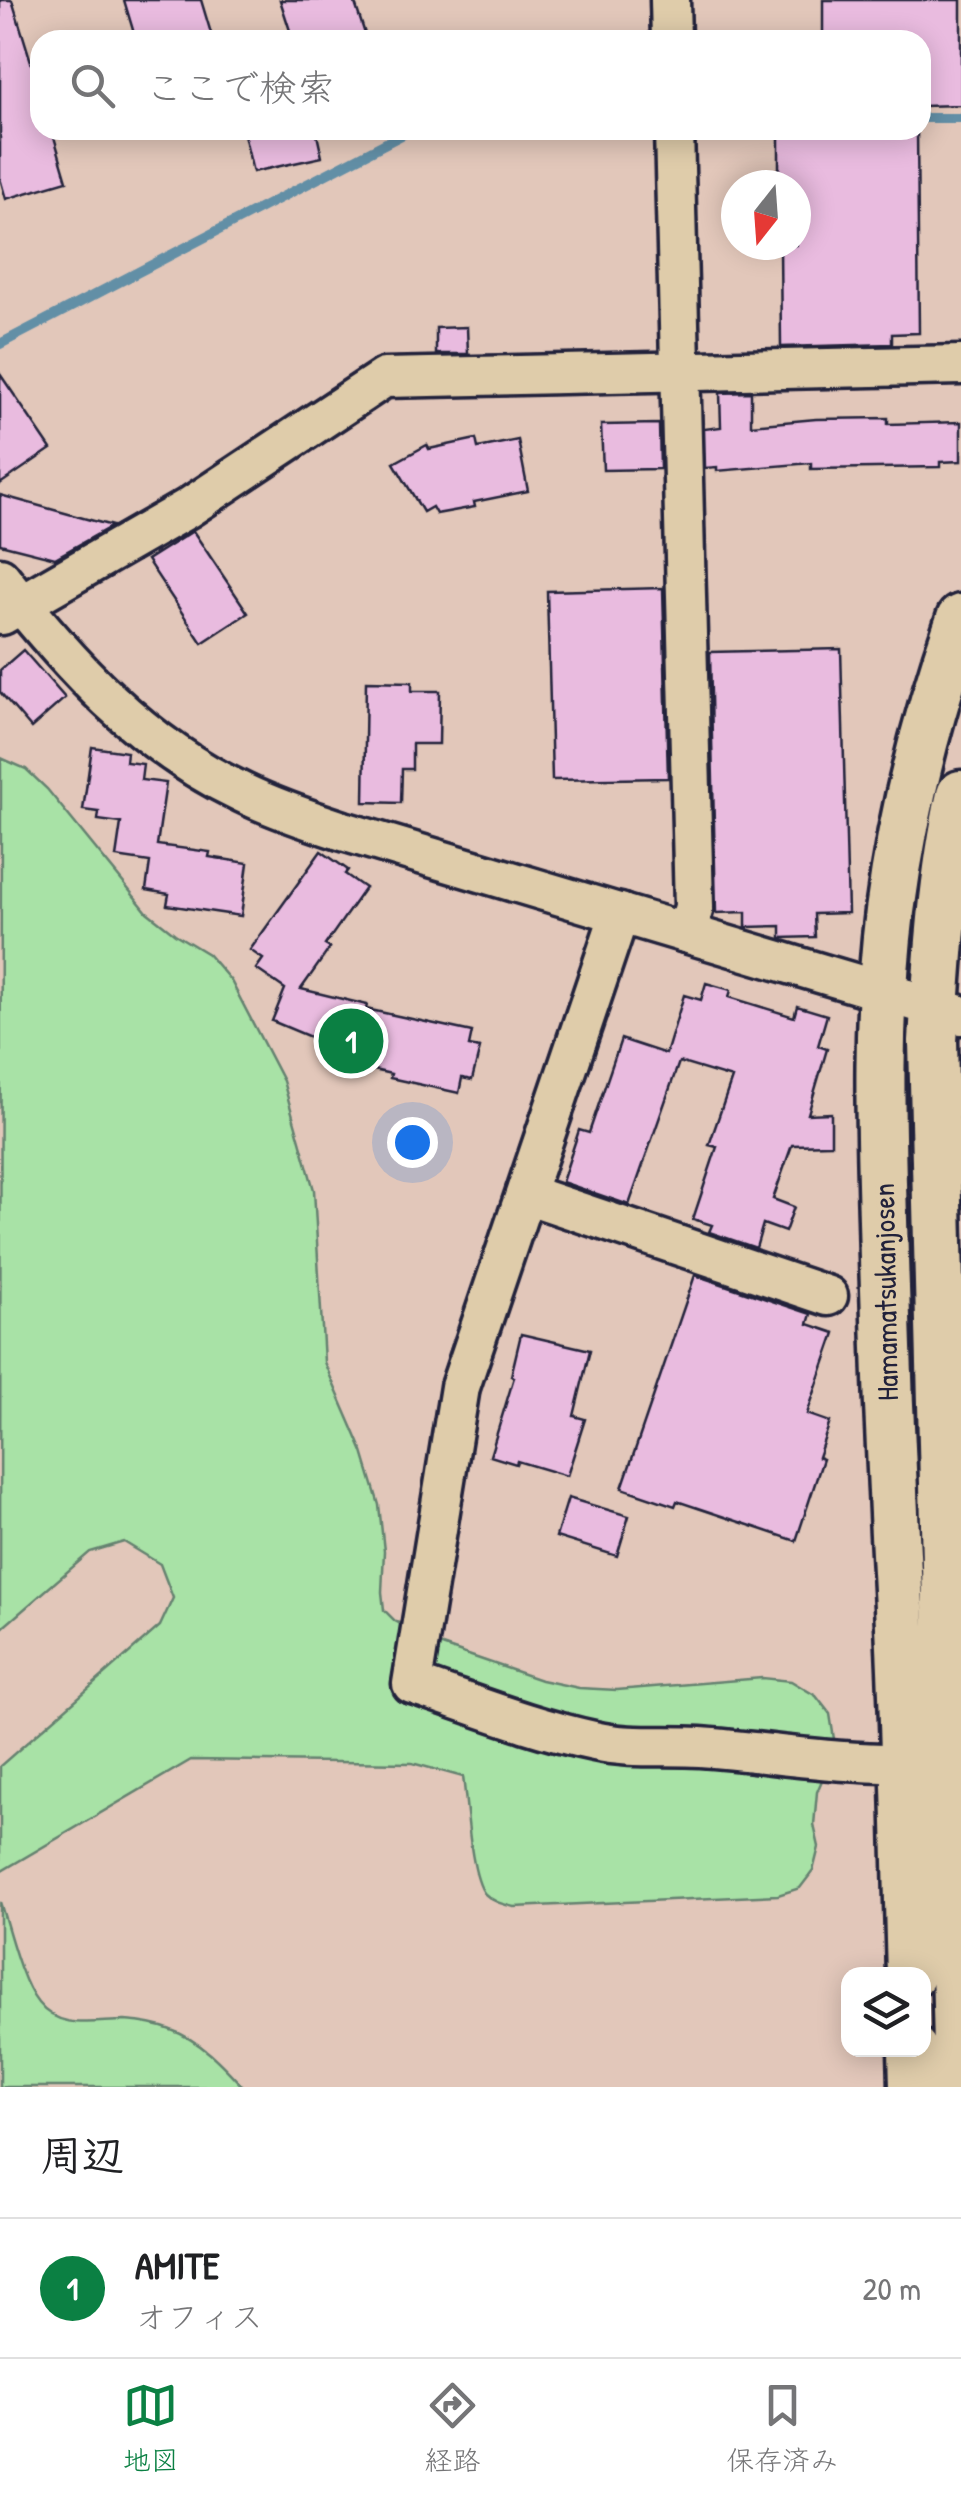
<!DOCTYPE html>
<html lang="ja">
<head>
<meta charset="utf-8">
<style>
  :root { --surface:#fff; --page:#f6f6f6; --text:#202124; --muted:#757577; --line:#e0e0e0; --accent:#0b8043 }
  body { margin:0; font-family:"Patrick Hand","Klee One",sans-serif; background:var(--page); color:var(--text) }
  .controls { position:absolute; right:30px; bottom:30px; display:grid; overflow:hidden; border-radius:20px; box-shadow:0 5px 25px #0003 }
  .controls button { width:90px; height:90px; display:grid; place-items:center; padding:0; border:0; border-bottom:2px solid var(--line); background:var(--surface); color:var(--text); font:50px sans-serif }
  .compass { position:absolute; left:721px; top:170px; width:90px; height:90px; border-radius:50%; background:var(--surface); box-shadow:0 5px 25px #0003; rotate:197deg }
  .you { position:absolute; left:412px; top:1142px; width:35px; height:35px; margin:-25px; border:8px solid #fff; border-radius:50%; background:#1a73e8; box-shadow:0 0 0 15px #1a73e833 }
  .badge { display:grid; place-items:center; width:65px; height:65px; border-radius:50%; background:var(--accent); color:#fff; font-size:32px; font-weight:700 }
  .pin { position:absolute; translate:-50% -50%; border:5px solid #fff; box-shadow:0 2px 10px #0006 }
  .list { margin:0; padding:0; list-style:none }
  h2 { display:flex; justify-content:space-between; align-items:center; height:130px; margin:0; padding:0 40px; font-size:42px }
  h2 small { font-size:32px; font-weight:400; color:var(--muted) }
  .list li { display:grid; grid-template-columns:65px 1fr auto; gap:30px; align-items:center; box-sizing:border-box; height:140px; padding:0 40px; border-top:2px solid var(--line) }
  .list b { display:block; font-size:38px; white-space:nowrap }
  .list p { margin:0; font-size:32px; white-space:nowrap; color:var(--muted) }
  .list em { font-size:32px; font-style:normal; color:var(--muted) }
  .icon { flex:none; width:55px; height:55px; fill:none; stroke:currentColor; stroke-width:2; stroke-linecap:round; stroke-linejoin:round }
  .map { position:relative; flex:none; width:961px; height:2087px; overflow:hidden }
  .search { position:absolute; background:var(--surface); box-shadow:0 5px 25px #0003; left:30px; right:30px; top:30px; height:110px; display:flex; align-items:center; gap:25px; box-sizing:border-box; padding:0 35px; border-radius:30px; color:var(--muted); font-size:38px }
  .sheet { height:270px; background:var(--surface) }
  nav { display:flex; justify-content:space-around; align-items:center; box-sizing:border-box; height:140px; border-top:2px solid var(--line); background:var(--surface); font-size:28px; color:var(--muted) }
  nav a { display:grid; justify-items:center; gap:5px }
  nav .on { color:var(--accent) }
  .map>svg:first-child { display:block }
</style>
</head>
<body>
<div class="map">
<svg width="961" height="2087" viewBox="0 0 961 2087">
  <rect width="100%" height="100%" fill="#e2c7ba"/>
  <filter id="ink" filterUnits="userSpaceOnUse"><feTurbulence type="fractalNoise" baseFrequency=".01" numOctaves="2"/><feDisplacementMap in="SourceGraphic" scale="20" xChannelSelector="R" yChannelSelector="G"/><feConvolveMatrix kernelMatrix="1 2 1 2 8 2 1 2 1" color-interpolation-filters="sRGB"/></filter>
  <g filter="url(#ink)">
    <g fill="#a8e2a6" stroke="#658270" stroke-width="2.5">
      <path d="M 1,758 L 26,769 L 47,789 L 147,912 L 175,934 L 208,954 L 231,981 L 283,1081 L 314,1190 L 324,1362 L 363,1452 L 379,1505 L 384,1551 L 382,1592 L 384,1610 L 395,1621 L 442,1646 L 541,1680 L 579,1688 L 617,1690 L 762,1678 L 791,1681 L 816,1696 L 830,1714 L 834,1739 L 828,1766 L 817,1792 L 814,1825 L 819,1847 L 813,1871 L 800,1888 L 778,1895 L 514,1907 C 503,1904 493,1902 485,1894 C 470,1876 467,1803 463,1777 L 412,1763 L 191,1760 L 0,1872 L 0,1766 L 160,1626 L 173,1598 L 160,1564 L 124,1542 L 90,1552 L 0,1630 Z"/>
      <path d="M 0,1902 C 9,1930 21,1982 38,2003 C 60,2031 94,2021 125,2021 C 139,2022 158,2025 171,2030 C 200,2040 223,2065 243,2087 L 0,2087 Z"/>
    </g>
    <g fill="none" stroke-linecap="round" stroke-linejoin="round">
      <g stroke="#628fa6" stroke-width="10">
        <path d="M 921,118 L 961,118"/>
        <path d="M 0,344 L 411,130"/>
      </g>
    </g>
    <g fill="#e9bbdf" stroke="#22223b" stroke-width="2.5">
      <path d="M 0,0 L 12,0 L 40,91 L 40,130 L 52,130 L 67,181 L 6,199 L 0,178 Z"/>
      <path d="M 124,0 L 201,0 L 213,40 L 136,40 Z"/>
      <path d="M 280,0 L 354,0 L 367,40 L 293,40 Z"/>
      <path d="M 823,0 L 961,0 L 961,105 L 921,106 L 921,40 L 823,40 Z"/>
      <path d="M 243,130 L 316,130 L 322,157 L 253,172 Z"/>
      <path d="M 917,130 L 919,333 L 892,334 L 892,344 L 781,347 L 780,245 L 796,245 L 796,185 L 779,185 L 779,131 Z"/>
      <path d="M 467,327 L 468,354 L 436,354 L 436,328 Z"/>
      <path d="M 0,374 L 51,449 L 0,484 Z"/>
      <path d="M 751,392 L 751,425 L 816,419 L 888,418 L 888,424 L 961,422 L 961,461 L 940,462 L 940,467 L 811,469 L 811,463 L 717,471 L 717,467 L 705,468 L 704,429 L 721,427 L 720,393 Z"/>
      <path d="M 659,424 L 660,469 L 603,470 L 601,425 Z"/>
      <path d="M 476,439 L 478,448 L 518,440 L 528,491 L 474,502 L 475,507 L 436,514 L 432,507 L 423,512 L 394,463 L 427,445 L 429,449 Z"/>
      <path d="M 0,495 L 112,526 L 55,558 L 0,544 Z"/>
      <path d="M 193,531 L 248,613 L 202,643 L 147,560 Z"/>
      <path d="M 663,588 L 668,778 L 552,780 L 547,591 Z"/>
      <path d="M 841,649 L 848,913 L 814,914 L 815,937 L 781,938 L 781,926 L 746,927 L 746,912 L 716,913 L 710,652 Z"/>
      <path d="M 23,650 L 65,698 L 31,728 L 0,692 L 0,670 Z"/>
      <path d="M 366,681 L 412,682 L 412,691 L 440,691 L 439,744 L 412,744 L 412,769 L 402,769 L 401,803 L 364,802 Z"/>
      <path d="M 92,747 L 127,752 L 126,762 L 143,764 L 141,780 L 166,783 L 157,845 L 210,852 L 209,857 L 248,863 L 241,916 L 167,905 L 169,894 L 146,890 L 150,862 L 116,857 L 121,823 L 98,820 L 99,812 L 83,810 Z"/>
      <path d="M 321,851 L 348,870 L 345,874 L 365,888 L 325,945 L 330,948 L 301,989 L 367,1005 L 366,1009 L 472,1032 L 469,1046 L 480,1048 L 472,1080 L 462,1078 L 459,1093 L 390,1078 L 391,1074 L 317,1057 L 320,1041 L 272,1021 L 285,989 L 256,969 L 263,959 L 250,950 Z"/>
      <path d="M 706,983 L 731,990 L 729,997 L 794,1017 L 797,1006 L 827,1015 L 818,1046 L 827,1049 L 808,1114 L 831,1113 L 831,1144 L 792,1145 L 773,1199 L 794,1207 L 785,1232 L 763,1224 L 756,1248 L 709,1232 L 712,1225 L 693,1219 L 717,1147 L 709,1145 L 732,1078 L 679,1062 L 629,1205 L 562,1182 L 579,1130 L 589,1133 L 621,1039 L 666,1054 L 684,995 L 701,1000 Z"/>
      <path d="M 695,1275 L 811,1314 L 808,1324 L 835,1333 L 807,1414 L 830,1422 L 818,1457 L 823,1459 L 796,1541 L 677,1501 L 675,1506 L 622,1488 Z"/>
      <path d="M 521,1334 L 590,1350 L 574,1416 L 585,1419 L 567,1476 L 517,1461 L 516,1464 L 490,1456 L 514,1377 L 511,1376 Z"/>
      <path d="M 568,1498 L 629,1516 L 617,1556 L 556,1537 Z"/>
    </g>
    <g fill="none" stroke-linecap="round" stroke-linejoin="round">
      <defs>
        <g id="minor">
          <path d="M 670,0 L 671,40"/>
          <path d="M 674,130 L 694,907 L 686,933"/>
          <path d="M 0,577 C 67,663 142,746 243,793 C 276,809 309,820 343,831 L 961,1015"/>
          <path d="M 2,615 L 188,508 L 384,378 L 961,365"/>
          <path d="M 620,913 L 460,1387 L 412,1684 C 472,1704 532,1728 594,1741 C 629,1749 665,1745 700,1747 C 769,1752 836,1764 905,1763"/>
          <path d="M 526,1194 L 828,1296"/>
        </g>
        <g id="major">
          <path d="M 911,1974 C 907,1846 906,1718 898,1590 C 891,1467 886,1344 883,1220 C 880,1117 877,1014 890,911 C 903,811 928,714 961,619"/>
          <path d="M 913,2050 L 914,2087"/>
          <path d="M 959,2087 L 933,1041 C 938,959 943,876 961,795"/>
        </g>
      </defs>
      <use href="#minor" stroke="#22223b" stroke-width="45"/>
      <use href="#major" stroke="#22223b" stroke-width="55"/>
      <use href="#minor" stroke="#dfccaa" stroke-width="38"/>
      <use href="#major" stroke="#dfccaa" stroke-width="48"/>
    </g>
  </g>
  <g text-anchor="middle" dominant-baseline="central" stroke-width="9" stroke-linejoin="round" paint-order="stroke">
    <g font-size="30" fill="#22223b" stroke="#dfccaa">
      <text transform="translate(885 1292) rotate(-91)">Hamamatsukanjosen</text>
    </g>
  </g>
</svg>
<div class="controls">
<button><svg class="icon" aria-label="layers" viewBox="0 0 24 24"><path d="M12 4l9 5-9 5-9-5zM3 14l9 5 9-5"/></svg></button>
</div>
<svg class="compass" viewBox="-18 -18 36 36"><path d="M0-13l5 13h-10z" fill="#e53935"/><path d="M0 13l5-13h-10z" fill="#757577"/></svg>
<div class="you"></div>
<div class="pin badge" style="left:351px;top:1041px">1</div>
<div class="search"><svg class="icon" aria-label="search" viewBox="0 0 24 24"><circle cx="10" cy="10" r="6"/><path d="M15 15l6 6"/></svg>ここで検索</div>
</div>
<section class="sheet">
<h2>周辺<small></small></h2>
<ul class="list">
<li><span class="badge">1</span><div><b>AMITE</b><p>オフィス</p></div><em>20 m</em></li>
</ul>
</section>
<nav>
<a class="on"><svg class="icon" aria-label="map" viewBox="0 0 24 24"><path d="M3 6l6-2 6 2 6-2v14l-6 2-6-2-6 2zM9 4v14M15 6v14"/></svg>地図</a>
<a><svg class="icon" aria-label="directions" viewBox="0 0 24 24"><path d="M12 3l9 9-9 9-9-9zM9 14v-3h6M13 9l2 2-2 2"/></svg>経路</a>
<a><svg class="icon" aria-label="saved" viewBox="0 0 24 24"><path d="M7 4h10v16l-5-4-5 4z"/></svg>保存済み</a>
</nav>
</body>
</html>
